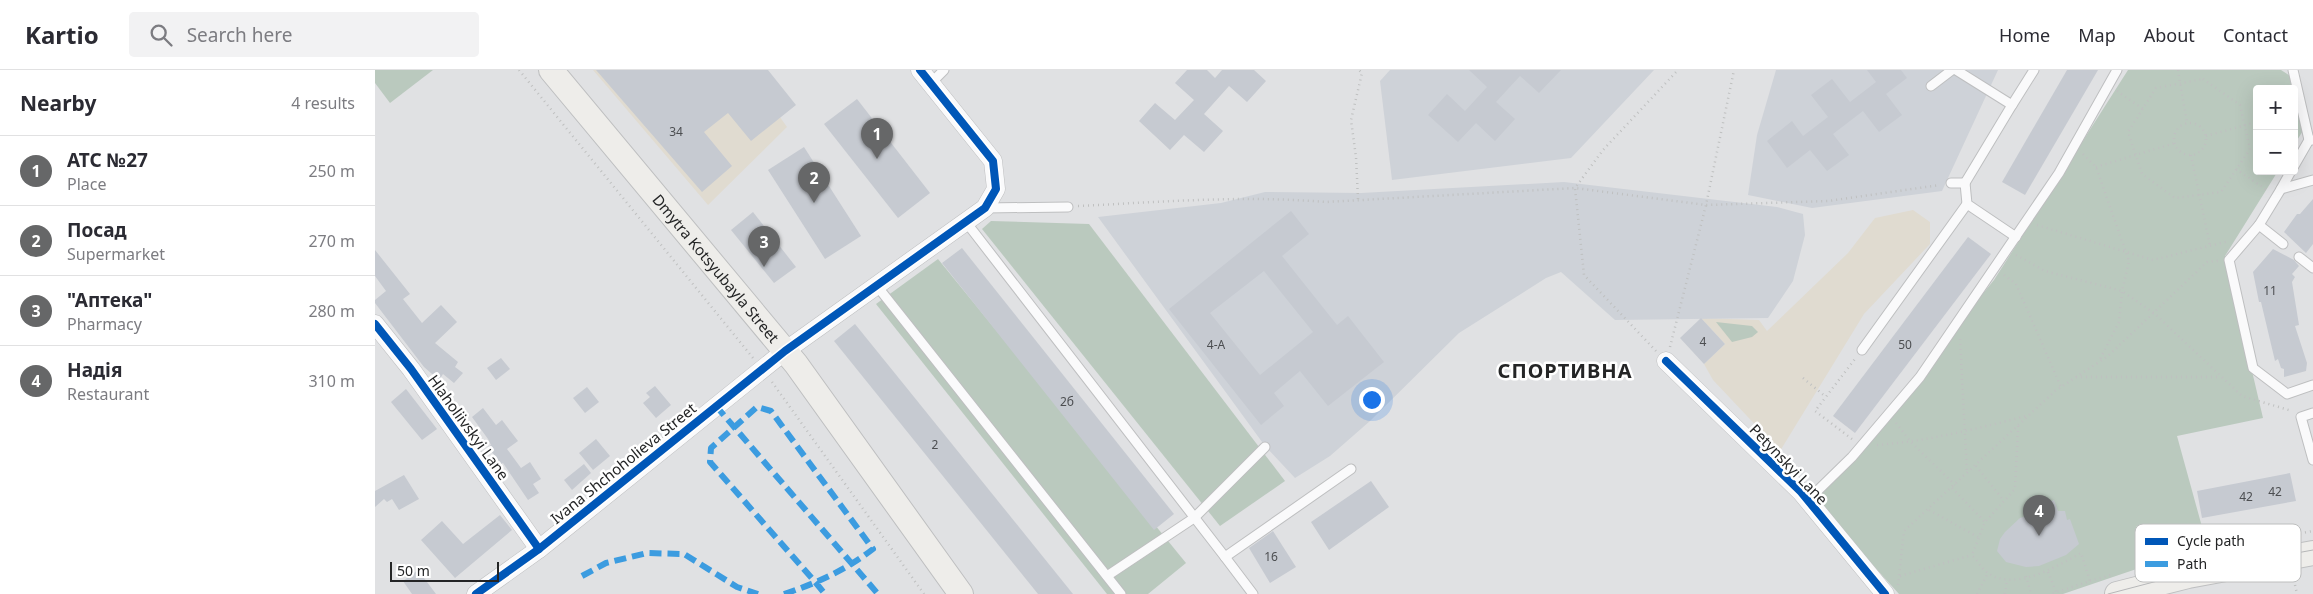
<!DOCTYPE html>
<html lang="en">
<head>
<meta charset="utf-8">
<style>
  :root { --surface:#fff; --page:#f2f2f3; --text:#2b2b33; --muted:#7c7c81; --line:#e1e1e2; --accent:#666768 }
  body { margin:0; font-family:"Noto Sans",sans-serif; background:var(--page); color:var(--text) }
  .controls { position:absolute; right:15px; top:15px; display:grid; overflow:hidden; border-radius:5px; box-shadow:0 5px 20px #0002 }
  .controls button { width:45px; height:45px; display:grid; place-items:center; padding:0; border:0; border-bottom:1px solid var(--line); background:var(--surface); color:var(--text); font:25px sans-serif }
  .scale { position:absolute; left:15px; bottom:12px; width:109px; box-sizing:border-box; padding-left:5px; border:2px solid #242526; border-top:0; font-size:14px; line-height:18px; white-space:nowrap; color:#242526; -webkit-text-stroke:4px #fff; paint-order:stroke }
  .you { position:absolute; left:996px; top:329px; width:18px; height:18px; margin:-12px; border:4px solid #fff; border-radius:50%; background:#1a73e8; box-shadow:0 0 0 8px #1a73e833 }
  .badge { display:grid; place-items:center; width:32px; height:32px; border-radius:50%; background:var(--accent); color:#fff; font-size:16px; font-weight:700 }
  .pin { position:absolute; translate:-50% -41px; filter:drop-shadow(0 1px 2px #0008) }
  .pin::after { content:''; position:absolute; top:26px; width:18px; height:15px; background:inherit; clip-path:polygon(0 0,100% 0,50% 100%) }
  .list { margin:0; padding:0; list-style:none }
  h2 { display:flex; justify-content:space-between; align-items:center; height:65px; margin:0; padding:0 20px; font-size:21px }
  h2 small { font-size:16px; font-weight:400; color:var(--muted) }
  .list li { display:grid; grid-template-columns:32px 1fr auto; gap:15px; align-items:center; box-sizing:border-box; height:70px; padding:0 20px; border-top:1px solid var(--line) }
  .list b { display:block; font-size:19px; white-space:nowrap }
  .list p { margin:0; font-size:16px; white-space:nowrap; color:var(--muted) }
  .list em { font-size:16px; font-style:normal; color:var(--muted) }
  .icon { flex:none; width:28px; height:28px; fill:none; stroke:currentColor; stroke-width:2; stroke-linecap:round; stroke-linejoin:round }
  .map { position:relative; flex:none; width:1938px; height:524px; overflow:hidden }
  header { display:flex; align-items:center; gap:30px; box-sizing:border-box; height:70px; padding:0 25px; background:var(--surface); border-bottom:1px solid var(--line) }
  header strong { font-size:24px }
  nav { display:flex; gap:28px; margin-inline-start:auto; font-size:18px }
  .search { width:350px; height:45px; background:var(--page); display:flex; align-items:center; gap:12px; box-sizing:border-box; padding:0 18px; border-radius:5px; color:var(--muted); font-size:19px }
  main { display:flex }
  aside { flex:1; background:var(--surface) }
  .map>svg:first-child { display:block }
</style>
</head>
<body>
<header>
<strong>Kartio</strong>
<div class="search"><svg class="icon" aria-label="search" viewBox="0 0 24 24"><circle cx="10" cy="10" r="6"/><path d="M15 15l6 6"/></svg>Search here</div>
<nav><a>Home</a><a>Map</a><a>About</a><a>Contact</a></nav>
</header>
<main>
<aside>
<h2>Nearby<small>4 results</small></h2>
<ul class="list">
<li><span class="badge">1</span><div><b>АТС №27</b><p>Place</p></div><em>250 m</em></li>
<li><span class="badge">2</span><div><b>Посад</b><p>Supermarket</p></div><em>270 m</em></li>
<li><span class="badge">3</span><div><b>&quot;Аптека&quot;</b><p>Pharmacy</p></div><em>280 m</em></li>
<li><span class="badge">4</span><div><b>Надія</b><p>Restaurant</p></div><em>310 m</em></li>
</ul>
</aside>
<div class="map">
<svg width="1938" height="524" viewBox="0 0 1938 524">
  <rect width="100%" height="100%" fill="#e0e1e3"/>
  <g fill="#e0dbd0">
    <path d="M 218,0 L 379,0 L 375,5 L 412,57 L 333,135 Z"/>
    <path d="M 1538,140 L 1555,152 L 1555,174 L 1489,244 L 1405,381 L 1338,310 L 1329,294 L 1350,274 L 1326,248 L 1384,250 L 1392,261 L 1473,183 L 1500,148 Z"/>
  </g>
  <g fill="#ced2d8">
    <path d="M 1015,0 L 1279,0 L 1196,88 L 1017,110 L 1005,11 Z"/>
    <path d="M 1401,0 L 1623,0 L 1567,121 L 1437,138 L 1373,125 L 1382,65 Z"/>
    <path d="M 1189,112 L 1402,137 L 1428,144 L 1430,165 L 1418,211 L 1393,248 L 1240,250 L 1186,202 L 1171,208 L 1084,263 L 995,351 L 955,386 L 920,408 L 890,376 L 723,147 L 846,133 L 890,122 L 986,123 Z"/>
  </g>
  <g fill="#bac9be">
    <path d="M 0,0 L 58,0 L 15,33 L 0,13 Z"/>
    <path d="M 1753,0 L 1906,0 L 1920,9 L 1931,56 L 1919,75 L 1919,19 L 1882,19 L 1882,101 L 1903,101 L 1850,186 L 1888,348 L 1802,366 L 1832,475 L 1688,524 L 1524,524 L 1439,430 L 1619,210 Z"/>
    <path d="M 616,151 L 714,154 L 910,411 L 845,456 L 607,159 Z"/>
    <path d="M 563,189 L 811,493 L 773,524 L 732,524 L 501,234 Z"/>
    <path d="M 1341,252 L 1377,256 L 1383,262 L 1377,267 L 1357,272 Z"/>
  </g>
  <g fill="#c6cad1" fill-rule="evenodd">
    <path d="M 221,0 L 393,0 L 421,35 L 376,71 L 353,43 L 329,62 L 357,96 L 327,122 Z"/>
    <path d="M 812,0 L 832,0 L 840,8 L 847,0 L 879,0 L 891,11 L 872,32 L 854,16 L 829,44 L 848,61 L 829,82 L 809,65 L 795,80 L 764,51 L 780,33 L 800,50 L 819,30 L 800,13 Z"/>
    <path d="M 1094,0 L 1186,0 L 1164,23 L 1145,6 L 1121,32 L 1140,49 L 1120,71 L 1101,53 L 1083,72 L 1053,45 L 1072,24 L 1090,41 L 1112,17 Z"/>
    <path d="M 1492,0 L 1526,0 L 1532,8 L 1511,24 L 1527,45 L 1504,62 L 1488,41 L 1458,64 L 1474,85 L 1452,101 L 1435,80 L 1412,98 L 1392,71 L 1417,51 L 1428,66 L 1453,47 L 1436,25 L 1457,9 L 1475,32 L 1501,12 Z"/>
    <path d="M 1692,0 L 1723,0 L 1650,125 L 1627,112 Z"/>
    <path d="M 482,29 L 555,123 L 523,148 L 449,54 Z"/>
    <path d="M 429,77 L 486,166 L 450,189 L 393,100 Z"/>
    <path d="M 1938,129 L 1938,174 L 1931,183 L 1909,162 L 1922,144 L 1925,144 Z"/>
    <path d="M 916,141 L 934,164 L 907,186 L 962,255 L 973,246 L 1009,292 L 953,336 L 925,301 L 899,323 L 909,336 L 886,355 L 794,239 ZM 889,201 L 938,262 L 885,305 L 835,243 Z"/>
    <path d="M 378,142 L 421,197 L 399,213 L 356,160 Z"/>
    <path d="M 1593,167 L 1616,184 L 1480,363 L 1458,346 Z"/>
    <path d="M 587,178 L 799,444 L 779,460 L 567,193 Z"/>
    <path d="M 1898,179 L 1919,190 L 1924,196 L 1917,204 L 1920,207 L 1917,212 L 1924,255 L 1920,256 L 1932,293 L 1931,301 L 1909,307 L 1909,299 L 1906,298 L 1903,289 L 1900,291 L 1886,232 L 1884,232 L 1878,202 Z"/>
    <path d="M 0,180 L 35,224 L 28,229 L 47,253 L 66,235 L 82,252 L 60,273 L 83,292 L 80,297 L 88,303 L 79,313 L 68,304 L 64,310 L 49,297 L 0,233 L 0,230 L 11,221 L 0,206 Z"/>
    <path d="M 1326,248 L 1350,274 L 1329,294 L 1305,268 Z"/>
    <path d="M 480,254 L 531,317 L 698,524 L 663,524 L 459,271 Z"/>
    <path d="M 126,288 L 135,299 L 121,310 L 112,298 Z"/>
    <path d="M 280,316 L 296,335 L 281,348 L 268,333 L 275,327 L 271,323 Z"/>
    <path d="M 212,317 L 224,332 L 210,343 L 198,328 Z"/>
    <path d="M 31,319 L 62,359 L 47,370 L 16,332 Z"/>
    <path d="M 108,338 L 121,355 L 127,350 L 143,371 L 132,379 L 146,398 L 155,392 L 166,409 L 158,414 L 164,423 L 153,430 L 128,393 L 126,394 L 113,377 L 116,375 L 113,369 L 97,347 Z"/>
    <path d="M 221,369 L 235,386 L 218,400 L 204,383 Z"/>
    <path d="M 209,394 L 216,403 L 197,420 L 189,410 Z"/>
    <path d="M 1915,403 L 1921,431 L 1827,448 L 1822,421 Z"/>
    <path d="M 29,405 L 44,429 L 24,440 L 17,429 L 12,432 L 9,429 L 0,437 L 0,421 Z"/>
    <path d="M 996,411 L 1014,437 L 954,480 L 936,452 Z"/>
    <path d="M 1679,430 L 1683,441 L 1690,441 L 1692,450 L 1695,449 L 1704,474 L 1691,485 L 1664,496 L 1651,497 L 1631,492 L 1622,481 L 1625,469 L 1630,462 L 1645,448 L 1660,443 L 1659,438 Z"/>
    <path d="M 125,445 L 137,460 L 80,508 L 46,470 L 67,451 L 88,474 Z"/>
    <path d="M 898,461 L 921,497 L 895,513 L 874,478 Z"/>
    <path d="M 43,500 L 61,524 L 37,524 L 28,511 Z"/>
  </g>
  <g fill="none" stroke-linecap="round" stroke-linejoin="round">
    <defs>
      <g id="lane">
        <path d="M 1581,0 L 1637,35 L 1590,113"/>
        <path d="M 1918,0 L 1934,70 L 1938,70"/>
        <path d="M 555,14 L 569,0"/>
        <path d="M 1556,16 L 1577,0"/>
        <path d="M 1637,35 L 1659,0"/>
        <path d="M 1919,96 L 1934,70"/>
        <path d="M 1938,110 L 1906,119 L 1884,155 L 1854,190 L 1878,298 L 1912,324 L 1938,315"/>
        <path d="M 1576,113 L 1590,113 L 1592,134 L 1641,167"/>
        <path d="M 1906,119 L 1916,101"/>
        <path d="M 610,138 L 693,137"/>
        <path d="M 591,152 L 850,487 L 976,399"/>
        <path d="M 1884,155 L 1908,174"/>
        <path d="M 1924,187 L 1938,198"/>
        <path d="M 502,216 L 746,524"/>
        <path d="M 1487,280 L 1592,134"/>
        <path d="M 1938,343 L 1926,347 L 1938,390"/>
        <path d="M 1433,430 L 1477,387 L 1545,307 L 1684,103 L 1742,0"/>
        <path d="M 850,487 L 878,524"/>
        <path d="M 732,506 L 819,448 L 890,377"/>
      </g>
      <g id="street">
        <path d="M 0,254 L 36,299 L 164,479"/>
        <path d="M 1291,291 L 1426,422 L 1510,524"/>
        <path d="M 101,524 L 164,479 L 410,281 L 610,138 L 621,119 L 618,91 L 545,0"/>
      </g>
      <g id="secondary">
        <path id="s1" d="M 176,0 L 421,294 L 586,524"/>
        <path d="M 1742,524 L 1813,506 L 1938,483"/>
      </g>
    </defs>
    <use href="#lane" stroke="#bebfc0" stroke-width="11"/>
    <use href="#street" stroke="#bebfc0" stroke-width="19"/>
    <use href="#secondary" stroke="#bebfc0" stroke-width="26"/>
    <g stroke="#bfc0c0" stroke-width="2.5" stroke-dasharray="1 4" stroke-linecap="butt">
      <path d="M 144,0 L 378,288"/>
      <path d="M 1803,0 L 1812,53"/>
      <path d="M 1828,9 L 1865,35 L 1875,79 L 1846,122 L 1800,128 L 1767,104 L 1753,62 L 1781,18 Z"/>
      <path d="M 1742,21 L 1768,39"/>
      <circle cx="1815" cy="69" r="16"/>
      <path d="M 1831,66 L 1882,52"/>
      <path d="M 1708,84 L 1721,97 L 1754,191 L 1747,221 L 1744,252 L 1725,289"/>
      <path d="M 1816,85 L 1835,176"/>
      <path d="M 1721,97 L 1800,73"/>
      <path d="M 1861,99 L 1893,121"/>
      <path d="M 983,129 L 981,87 L 976,50 L 987,3 L 984,0"/>
      <path d="M 703,136 C 786,132 868,125 951,132 L 1200,118 L 1331,135 L 1453,131 L 1565,115"/>
      <path d="M 1662,155 L 1778,190 L 1854,171"/>
      <path d="M 1641,185 L 1670,201 L 1747,221 L 1779,243 L 1867,326 L 1917,341"/>
      <path d="M 1629,205 L 1641,214 L 1686,317"/>
      <path d="M 1585,269 L 1592,403"/>
      <path d="M 1295,277 L 1331,135 L 1359,0"/>
      <path d="M 1281,281 L 1209,205 L 1200,118 L 1228,80 L 1303,0"/>
      <path d="M 1701,307 L 1846,307"/>
      <path d="M 1428,308 L 1451,327"/>
      <path d="M 397,312 L 549,524"/>
      <path d="M 1521,353 L 1536,372 L 1580,415"/>
      <path d="M 1643,356 L 1640,419 L 1610,452 L 1597,485 C 1602,490 1607,499 1613,503 C 1640,522 1682,496 1706,483 L 1715,511 L 1676,524"/>
      <path d="M 1477,369 L 1440,341 L 1480,289"/>
      <path d="M 1502,375 C 1553,371 1601,359 1651,346"/>
      <path d="M 1601,396 L 1629,431"/>
      <path d="M 1577,418 L 1610,452"/>
      <path d="M 1554,440 L 1603,467"/>
      <path d="M 1817,484 L 1938,461"/>
      <path d="M 1673,502 L 1681,522"/>
      <path d="M 1525,506 L 1597,485"/>
      <path d="M 1651,506 L 1656,524"/>
      <path d="M 1715,511 L 1736,505"/>
      <path d="M 1523,515 L 1529,461 L 1680,321 L 1733,286 L 1832,192 L 1843,191"/>
      <path d="M 1920,515 L 1922,524"/>
      <path d="M 1602,524 L 1613,503"/>
      <path d="M 1630,524 L 1632,510"/>
    </g>
    <use href="#lane" stroke="#fafafb" stroke-width="9"/>
    <use href="#street" stroke="#fafafb" stroke-width="18"/>
    <use href="#secondary" stroke="#eeedea" stroke-width="24"/>
    <path stroke="#b6b7b8" stroke-width="1" d="M 1733,524 L 1813,503 L 1938,480"/>
    <g stroke="#3c9ce0" stroke-width="6" stroke-dasharray="12 6" stroke-linecap="butt">
      <path d="M 341,336 L 503,524"/>
      <path d="M 207,506 L 231,493 L 272,483 L 309,484 L 362,517 L 383,524"/>
      <path d="M 409,524 C 442,513 471,500 498,479 L 396,341 L 382,337 L 336,378 L 335,392 L 441,513 L 450,524"/>
    </g>
    <defs>
      <g id="cycleway">
        <path d="M 0,254 L 36,299 L 164,479"/>
        <path d="M 1291,291 L 1426,422 L 1510,524"/>
        <path d="M 101,524 L 164,479 L 410,281 L 610,138 L 621,119 L 618,91 L 545,0"/>
      </g>
    </defs>
    <use href="#cycleway" stroke="#fff" stroke-width="11"/>
    <use href="#cycleway" stroke="#0057b8" stroke-width="8"/>
  </g>
  <g text-anchor="middle" dominant-baseline="central" stroke-width="5" stroke-linejoin="round" paint-order="stroke">
    <g font-size="12" fill="#4c4e51">
      <text x="301" y="61">34</text>
      <text x="1895" y="220">11</text>
      <text x="1328" y="271">4</text>
      <text x="841" y="274">4-А</text>
      <text x="1530" y="274">50</text>
      <text x="692" y="331">2б</text>
      <text x="560" y="374">2</text>
      <text x="1900" y="421">42</text>
      <text x="1871" y="426">42</text>
      <text x="896" y="486">16</text>
    </g>
    <g font-size="15" fill="#242526" stroke="#fff">
      <text stroke="none"><textPath href="#s1" startOffset="258">Dmytra Kotsyubayla Street</textPath></text>
      <text transform="translate(94 357) rotate(54)">Hlaholiivskyi Lane</text>
      <text transform="translate(248 393) rotate(-39)">Ivana Shchoholieva Street</text>
      <text transform="translate(1414 394) rotate(46)">Petynskyi Lane</text>
    </g>
    <g font-size="20" font-weight="bold" letter-spacing="1" fill="#242526" stroke="#fff">
      <text x="1190" y="300">СПОРТИВНА</text>
    </g>
  </g>
  <rect x="1760" y="454" width="166" height="58" rx="8" fill="#fff" stroke="#bdbebe" stroke-width="1"/>
  <rect x="1770" y="468" width="23" height="7" fill="#0057b8"/>
  <rect x="1770" y="491" width="23" height="6" fill="#3c9ce0"/>
  <g font-size="14" fill="#242526">
    <text x="1802" y="476">Cycle path</text>
    <text x="1802" y="499">Path</text>
  </g>
</svg>
<div class="controls">
<button>+</button>
<button>−</button>
</div>
<div class="scale">50 m</div>
<div class="you"></div>
<div class="pin badge" style="left:502px;top:89px">1</div>
<div class="pin badge" style="left:439px;top:133px">2</div>
<div class="pin badge" style="left:389px;top:197px">3</div>
<div class="pin badge" style="left:1664px;top:466px">4</div>
</div>
</main>
</body>
</html>
